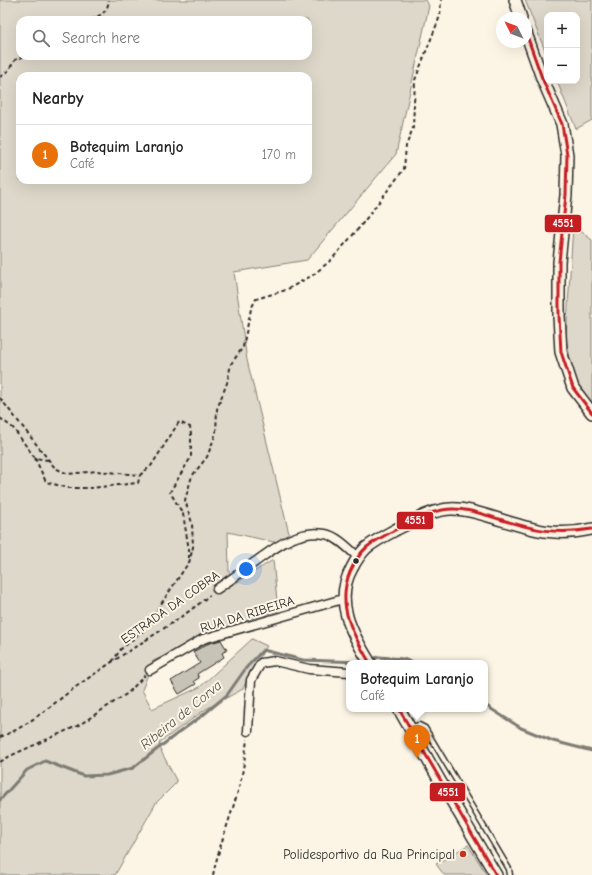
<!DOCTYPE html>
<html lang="en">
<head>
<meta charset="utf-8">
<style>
  :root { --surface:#fff; --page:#f6f6f6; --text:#222; --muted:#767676; --line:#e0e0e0; --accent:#c8321e }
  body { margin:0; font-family:"Comic Neue",sans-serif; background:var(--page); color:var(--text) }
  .controls { position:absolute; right:12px; top:12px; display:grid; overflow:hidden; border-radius:8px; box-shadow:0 4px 16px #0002 }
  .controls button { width:36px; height:36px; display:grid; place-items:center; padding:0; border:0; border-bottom:1px solid var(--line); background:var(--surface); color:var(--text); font:20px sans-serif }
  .compass { position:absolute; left:496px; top:12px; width:36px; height:36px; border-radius:50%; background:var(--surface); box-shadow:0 4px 16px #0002; rotate:312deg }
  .you { position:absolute; left:246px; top:569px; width:14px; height:14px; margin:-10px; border:3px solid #fff; border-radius:50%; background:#1a73e8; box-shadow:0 0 0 6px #1a73e833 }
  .badge { display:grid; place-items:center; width:26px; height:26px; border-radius:50%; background:var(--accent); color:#fff; font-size:13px; font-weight:700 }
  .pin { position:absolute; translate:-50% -33px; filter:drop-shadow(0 1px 2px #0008) }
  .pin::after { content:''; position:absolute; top:21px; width:14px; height:12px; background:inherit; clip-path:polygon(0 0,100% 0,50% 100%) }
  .popup { position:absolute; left:346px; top:660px; width:142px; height:52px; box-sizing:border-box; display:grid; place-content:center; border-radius:8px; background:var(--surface); filter:drop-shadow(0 1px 3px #0005); font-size:13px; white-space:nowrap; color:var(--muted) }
  .popup b { font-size:15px; color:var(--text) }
  .popup::after { content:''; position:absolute; left:50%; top:100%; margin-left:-8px; border:8px solid transparent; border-top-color:var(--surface) }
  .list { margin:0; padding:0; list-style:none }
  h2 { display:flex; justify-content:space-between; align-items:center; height:52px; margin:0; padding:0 16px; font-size:17px }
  h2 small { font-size:13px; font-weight:400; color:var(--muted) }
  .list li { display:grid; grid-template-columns:26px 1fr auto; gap:12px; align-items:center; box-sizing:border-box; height:60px; padding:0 16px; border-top:1px solid var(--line) }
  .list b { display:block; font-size:15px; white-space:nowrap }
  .list p { margin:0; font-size:13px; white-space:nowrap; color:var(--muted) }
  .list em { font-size:13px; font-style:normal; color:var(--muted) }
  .icon { flex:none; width:22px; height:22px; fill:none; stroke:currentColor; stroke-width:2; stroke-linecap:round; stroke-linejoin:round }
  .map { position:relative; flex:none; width:592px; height:875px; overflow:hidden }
  .search { position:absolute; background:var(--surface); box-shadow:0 4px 16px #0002; left:16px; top:16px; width:296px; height:44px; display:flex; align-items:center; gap:10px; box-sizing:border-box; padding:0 14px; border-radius:12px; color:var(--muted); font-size:15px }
  .panel { position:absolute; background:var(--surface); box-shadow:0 4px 16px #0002; left:16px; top:72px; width:296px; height:112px; border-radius:12px }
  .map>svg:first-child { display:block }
</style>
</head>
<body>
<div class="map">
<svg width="592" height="875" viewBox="0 0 592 875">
  <rect width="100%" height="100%" fill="#fcf5e5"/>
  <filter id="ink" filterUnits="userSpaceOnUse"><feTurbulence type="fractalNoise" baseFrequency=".025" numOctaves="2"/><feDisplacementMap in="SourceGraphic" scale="8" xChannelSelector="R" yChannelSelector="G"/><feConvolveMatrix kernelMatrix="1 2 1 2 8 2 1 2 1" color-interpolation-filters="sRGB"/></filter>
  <g filter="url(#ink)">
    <g fill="#ded8ca" stroke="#84827a" fill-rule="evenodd">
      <path d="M 0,0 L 426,0 L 429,6 L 396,154 L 307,260 L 234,272 L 247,360 L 292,546 L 228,532 L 229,572 L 236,583 L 273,560 L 278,611 L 251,619 L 153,661 L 142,690 L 152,709 L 200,687 L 252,639 L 267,646 L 250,672 L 243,689 L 206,709 L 159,743 L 162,753 L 177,782 L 156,803 L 115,875 L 0,875 ZM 20,20 L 308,20 L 308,56 L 20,56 ZM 20,76 L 308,76 L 308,180 L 20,180 Z"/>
      <path d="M 525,0 L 592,0 L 592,120 L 576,129 L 557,81 L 577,81 L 577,15 L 547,15 L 547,56 Z"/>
      <path d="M 573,225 L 592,240 L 592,405 L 575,383 L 566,339 Z"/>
      <path d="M 468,845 L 487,875 L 444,875 L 436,864 Z"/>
    </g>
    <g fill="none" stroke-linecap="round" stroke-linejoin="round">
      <g stroke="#7d7b74" stroke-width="3">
        <path d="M 485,705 L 521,728 L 553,741 L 592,751"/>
        <path d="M 0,800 L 27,770 L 45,761 L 84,776 L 107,775 L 133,768 L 174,736 L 203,715 L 227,695 L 246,668 L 263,650 L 303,660 L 361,662 L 379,657 L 403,659 L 413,663"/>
      </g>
    </g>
    <path fill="#c8c3b7" stroke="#2b2b2b" d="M 221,640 L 227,650 L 222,653 L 224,657 L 197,674 L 199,678 L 194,681 L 196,684 L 179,694 L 171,681 L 200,663 L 193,652 L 207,644 Z"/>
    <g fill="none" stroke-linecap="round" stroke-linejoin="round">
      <defs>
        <path id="lane" d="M 411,727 L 419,725 L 425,728 L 509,869 L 510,875"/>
        <g id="street">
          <path d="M 217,589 C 230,580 243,571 255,562 C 276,547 298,529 325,534 C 337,536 349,549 358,557"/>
          <path d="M 150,670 L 203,639 L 343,599"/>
          <path d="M 248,731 L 251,680 L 261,663 L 275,661 L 309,669 L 349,672"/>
        </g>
        <g id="secondary">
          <path d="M 515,0 L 521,18"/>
          <path d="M 526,33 L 542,78 L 562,124 L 567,155 L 566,195 L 559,262 L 559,316 L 561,352 L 573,388 L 592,413"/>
          <path d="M 370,663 C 352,634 333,601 352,568 C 356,560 360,554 366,548 C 376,540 386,535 397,529 C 414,521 431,510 450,509 C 464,508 479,513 492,517 C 529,528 552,538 592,529"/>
          <path d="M 399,709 L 440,781 L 496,875"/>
        </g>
      </defs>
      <use href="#lane" stroke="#2b2b2b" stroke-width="7"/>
      <use href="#street" stroke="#2b2b2b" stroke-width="11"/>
      <use href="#secondary" stroke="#2b2b2b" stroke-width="14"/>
      <g stroke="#2b2b2b" stroke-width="2" stroke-dasharray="4 3" stroke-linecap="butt">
        <path d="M 91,20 C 102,14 107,13 109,0"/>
        <path d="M 0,77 L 8,71 L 15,60 L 25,56"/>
        <path d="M 0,398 L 55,468 L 68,474 L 97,471 L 140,475 L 151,466 L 179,422 L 190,427 L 191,434 L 191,457 L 170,492 L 183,514 L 189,550 L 189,558"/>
        <path d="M 0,418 L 13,428 L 35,458 L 48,460"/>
        <path d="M 35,458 L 46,482 L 69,488 L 90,488 L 138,483 L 140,475"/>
        <path d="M 189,563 L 193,547 L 192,523 L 185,500 L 192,476 L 207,457 L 216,433 L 217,409 L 227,383 L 231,364 L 243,347 L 251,309 L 256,299 L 286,290 L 313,275 L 331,260 L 359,228 L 404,169 L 406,146 L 413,128 L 415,80 L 440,16 L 441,0"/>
        <path d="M 112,662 L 121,649 L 143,631 L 189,562"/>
        <path d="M 0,737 C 22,729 40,714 59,700 C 71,690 84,681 96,673 C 134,646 175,624 210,595"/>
        <path d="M 0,762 L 10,756 L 79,725 L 128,693 L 145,675"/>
        <path d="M 213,875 C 219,846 230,819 238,791 C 243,774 245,756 247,739"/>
      </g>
      <use href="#lane" stroke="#fcf5e5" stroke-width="4"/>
      <use href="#street" stroke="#fcf5e5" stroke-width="8"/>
      <use href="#secondary" stroke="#fcf5e5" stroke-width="11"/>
      <defs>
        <g id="bus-1">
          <path d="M 526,33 L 542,78 L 562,124 L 567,155 L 566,195 L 559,262 L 559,316 L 561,352 L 573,388 L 592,413"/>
          <path d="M 370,663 C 353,635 336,605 350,572 C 354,563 359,554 367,547 C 377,539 389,533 401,527 C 418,519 435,508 455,509 C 470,509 485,515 499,519 C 534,530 556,535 592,529"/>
          <path d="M 399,709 L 496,875"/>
        </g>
      </defs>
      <use href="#bus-1" stroke="#fcf5e5" stroke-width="6"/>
      <use href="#bus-1" stroke="#c61d23" stroke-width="3"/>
    </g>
  </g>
  <circle fill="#2b2b2b" stroke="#fcf5e5" stroke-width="1.5" cx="356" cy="561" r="3.5"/>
  <circle fill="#c8321e" stroke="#fcf5e5" stroke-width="1.5" cx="463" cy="854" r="4"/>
  <g text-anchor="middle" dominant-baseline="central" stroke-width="4" stroke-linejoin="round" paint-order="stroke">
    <g font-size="13" fill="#2b2b2b" stroke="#fcf5e5">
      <text transform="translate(170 607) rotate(-35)">ESTRADA DA COBRA</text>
      <text transform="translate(247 614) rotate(-17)">RUA DA RIBEIRA</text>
    </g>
    <g font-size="13" fill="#2b2b2b" stroke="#fcf5e5" text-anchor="end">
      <text x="455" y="854">Polidesportivo da Rua Principal</text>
    </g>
    <g font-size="14" font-style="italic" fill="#545350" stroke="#fcf5e5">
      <text transform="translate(181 715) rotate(-39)">Ribeira de Corva</text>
    </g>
  </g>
  <g stroke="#fcf5e5" stroke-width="1.5">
    <rect x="544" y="214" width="38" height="19" rx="4" fill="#c61d23"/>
    <rect x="396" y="511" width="38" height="19" rx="4" fill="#c61d23"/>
    <rect x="429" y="782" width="37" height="20" rx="4" fill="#c61d23"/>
  </g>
  <g font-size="11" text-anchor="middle" font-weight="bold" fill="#fff">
    <text x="563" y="227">4551</text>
    <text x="415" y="524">4551</text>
    <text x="448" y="796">4551</text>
  </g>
</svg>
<div class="controls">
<button>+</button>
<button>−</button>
</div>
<svg class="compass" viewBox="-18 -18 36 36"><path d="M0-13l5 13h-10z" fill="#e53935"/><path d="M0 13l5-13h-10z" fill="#767676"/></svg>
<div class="you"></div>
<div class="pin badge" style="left:417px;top:758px;background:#e8710a">1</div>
<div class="popup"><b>Botequim Laranjo</b>Café</div>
<div class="search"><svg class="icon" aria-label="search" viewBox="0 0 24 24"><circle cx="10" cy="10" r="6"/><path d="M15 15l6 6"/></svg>Search here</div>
<section class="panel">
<h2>Nearby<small></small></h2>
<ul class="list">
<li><span class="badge" style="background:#e8710a">1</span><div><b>Botequim Laranjo</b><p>Café</p></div><em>170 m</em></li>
</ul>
</section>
</div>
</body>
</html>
